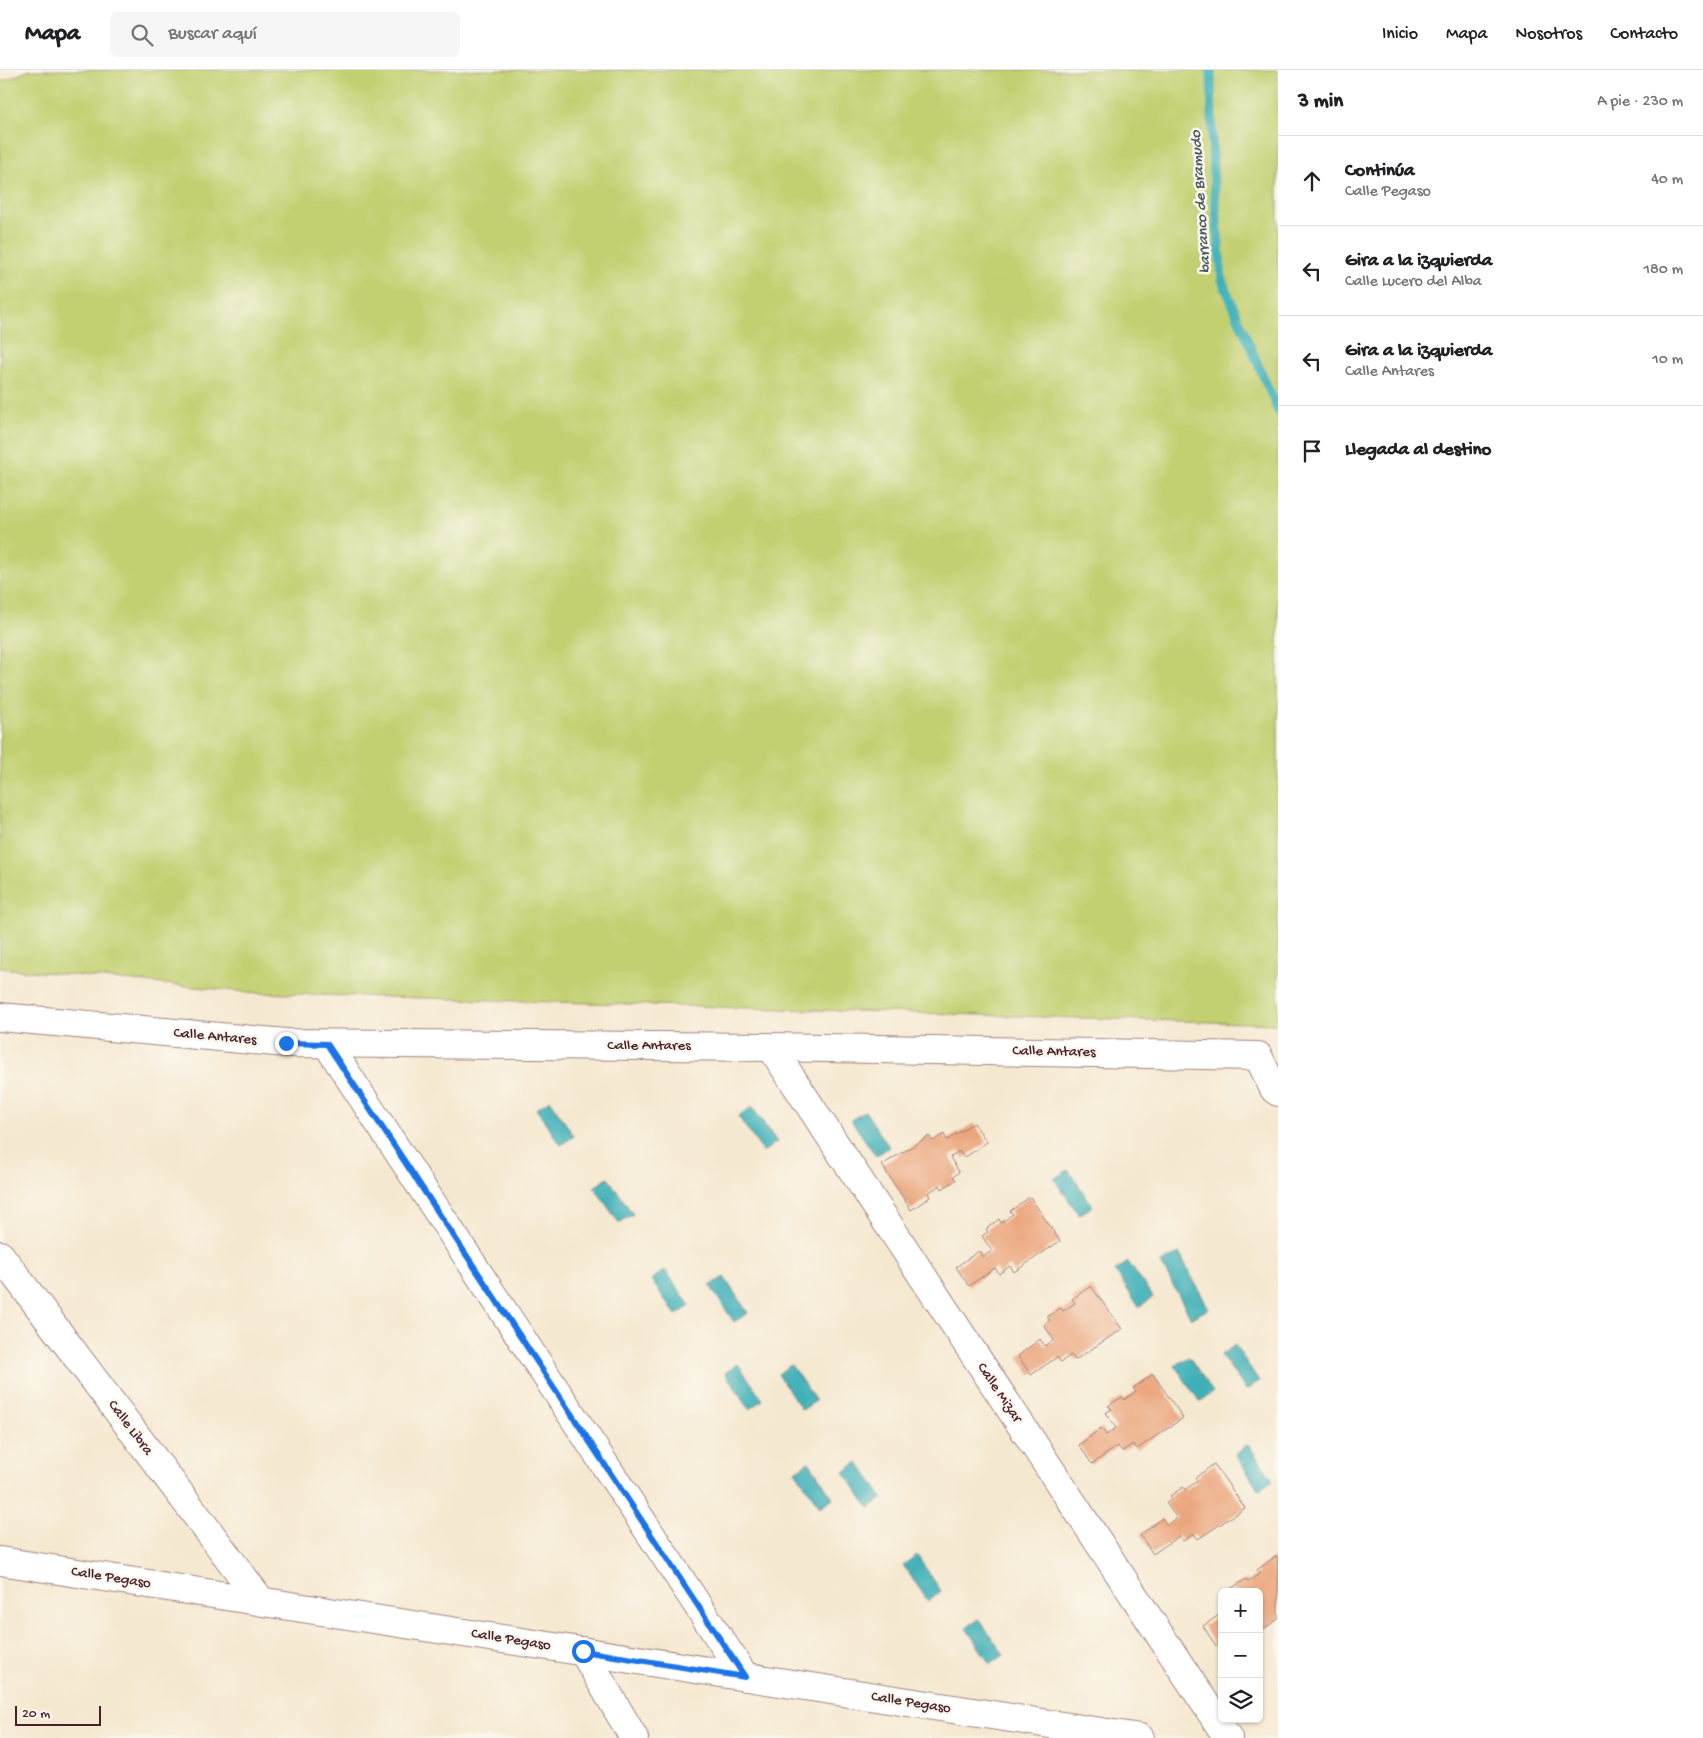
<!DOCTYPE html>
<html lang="es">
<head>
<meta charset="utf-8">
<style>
  :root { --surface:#fff; --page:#f6f6f6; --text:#202124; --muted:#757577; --line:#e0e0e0 }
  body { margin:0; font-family:"Gochi Hand",sans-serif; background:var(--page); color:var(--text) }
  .controls { position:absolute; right:15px; bottom:15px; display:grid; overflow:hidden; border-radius:8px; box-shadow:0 1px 4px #0004 }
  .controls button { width:45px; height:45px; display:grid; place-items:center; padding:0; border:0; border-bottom:1px solid var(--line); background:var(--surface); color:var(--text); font:25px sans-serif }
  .scale { position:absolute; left:15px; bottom:12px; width:86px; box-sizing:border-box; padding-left:5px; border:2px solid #4a1f2b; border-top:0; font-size:14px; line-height:18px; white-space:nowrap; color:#4a1f2b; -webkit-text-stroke:4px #fbf7ec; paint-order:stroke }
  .stop { position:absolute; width:15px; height:15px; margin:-11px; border:4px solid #1a73e8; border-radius:50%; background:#fff }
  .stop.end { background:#1a73e8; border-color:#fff; box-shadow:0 1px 5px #0008 }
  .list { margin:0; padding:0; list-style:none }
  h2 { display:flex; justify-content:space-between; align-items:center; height:65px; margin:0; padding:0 20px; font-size:21px }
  h2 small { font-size:16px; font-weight:400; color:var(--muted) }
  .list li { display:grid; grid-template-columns:32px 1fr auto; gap:15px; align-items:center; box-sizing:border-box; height:90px; padding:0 20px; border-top:1px solid var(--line) }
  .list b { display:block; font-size:19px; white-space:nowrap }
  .list p { margin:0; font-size:16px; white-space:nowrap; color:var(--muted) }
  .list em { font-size:16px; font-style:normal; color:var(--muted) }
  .icon { flex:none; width:28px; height:28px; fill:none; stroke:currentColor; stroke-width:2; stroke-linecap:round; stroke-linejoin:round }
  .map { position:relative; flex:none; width:1278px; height:1668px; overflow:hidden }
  header { display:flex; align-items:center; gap:30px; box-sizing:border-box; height:70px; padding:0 25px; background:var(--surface); border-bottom:1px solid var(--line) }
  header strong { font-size:24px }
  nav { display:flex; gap:28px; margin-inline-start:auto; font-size:18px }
  .search { width:350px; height:45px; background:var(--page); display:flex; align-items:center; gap:12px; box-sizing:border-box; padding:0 18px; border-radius:8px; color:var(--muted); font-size:19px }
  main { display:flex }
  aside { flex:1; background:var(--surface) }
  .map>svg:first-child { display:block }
</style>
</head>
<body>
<header>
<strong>Mapa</strong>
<div class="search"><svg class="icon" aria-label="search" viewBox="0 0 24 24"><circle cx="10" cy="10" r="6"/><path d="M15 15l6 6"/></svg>Buscar aquí</div>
<nav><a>Inicio</a><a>Mapa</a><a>Nosotros</a><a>Contacto</a></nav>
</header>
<main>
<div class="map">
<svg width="1278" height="1668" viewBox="0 0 1278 1668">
  <rect width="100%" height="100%" fill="#fbf7ec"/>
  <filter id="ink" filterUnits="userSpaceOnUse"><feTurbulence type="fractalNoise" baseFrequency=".02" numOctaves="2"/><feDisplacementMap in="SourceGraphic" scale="10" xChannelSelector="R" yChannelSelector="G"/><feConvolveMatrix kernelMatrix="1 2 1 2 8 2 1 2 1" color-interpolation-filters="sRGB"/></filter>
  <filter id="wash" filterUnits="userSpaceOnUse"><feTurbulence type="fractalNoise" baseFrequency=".0096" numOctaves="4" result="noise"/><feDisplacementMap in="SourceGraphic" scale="20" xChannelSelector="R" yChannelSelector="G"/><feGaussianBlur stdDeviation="1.12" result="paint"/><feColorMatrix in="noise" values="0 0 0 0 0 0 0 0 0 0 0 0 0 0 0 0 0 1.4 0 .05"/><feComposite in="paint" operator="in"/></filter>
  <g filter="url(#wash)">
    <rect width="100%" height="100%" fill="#f5e8d0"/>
    <path fill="#c2d071" stroke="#86784e" d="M 30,0 L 1278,0 L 1278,954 L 257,923 L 0,898 L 0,12 Z"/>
    <g fill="#40b0b8" stroke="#456872">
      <path d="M 550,1030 L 574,1066 L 561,1075 L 536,1039 Z"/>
      <path d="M 752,1037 L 777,1072 L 763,1082 L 738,1046 Z"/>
      <path d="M 865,1041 L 889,1077 L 876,1086 L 851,1050 Z"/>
      <path d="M 1068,1100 L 1093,1136 L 1079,1145 L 1054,1109 Z"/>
      <path d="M 608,1108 L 633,1144 L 619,1153 L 594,1117 Z"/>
      <path d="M 1179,1183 L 1209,1239 L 1191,1248 L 1161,1193 Z"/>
      <path d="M 1128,1192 L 1153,1227 L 1139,1237 L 1115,1201 Z"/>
      <path d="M 665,1200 L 690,1236 L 676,1245 L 651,1210 Z"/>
      <path d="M 724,1207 L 748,1243 L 734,1252 L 710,1216 Z"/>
      <path d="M 1235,1275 L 1259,1311 L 1246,1320 L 1221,1285 Z"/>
      <path d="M 1189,1287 L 1213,1322 L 1200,1332 L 1175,1296 Z"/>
      <path d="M 738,1294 L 763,1330 L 749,1339 L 725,1303 Z"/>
      <path d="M 791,1295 L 816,1331 L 802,1340 L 778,1304 Z"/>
      <path d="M 1248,1374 L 1273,1410 L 1259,1420 L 1235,1384 Z"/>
      <path d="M 809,1392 L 833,1428 L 820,1437 L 795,1401 Z"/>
      <path d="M 858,1392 L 883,1428 L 869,1438 L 844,1402 Z"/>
      <path d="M 917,1485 L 941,1521 L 928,1531 L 903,1495 Z"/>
      <path d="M 979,1549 L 1004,1585 L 990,1594 L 966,1558 Z"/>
    </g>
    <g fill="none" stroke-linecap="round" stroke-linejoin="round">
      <path stroke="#40b0b8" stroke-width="9" d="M 1211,0 L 1213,101 L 1222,210 L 1278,341"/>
    </g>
    <g id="blocks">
      <g fill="#eba67d">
        <path d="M 974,1053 L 987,1072 L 964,1088 L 959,1081 L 950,1087 L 959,1102 L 953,1107 L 956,1110 L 942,1119 L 940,1115 L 928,1123 L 930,1127 L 911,1140 L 882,1095 L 929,1066 L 933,1071 L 944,1064 L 947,1070 Z"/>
        <path d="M 1030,1127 L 1060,1171 L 1014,1202 L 1010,1196 L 999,1204 L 995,1198 L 969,1216 L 956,1197 L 979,1181 L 983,1187 L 992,1181 L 982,1166 L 988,1162 L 986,1159 L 999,1149 L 1001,1153 L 1013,1144 L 1010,1141 Z"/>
        <path d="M 1091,1216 L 1122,1259 L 1075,1290 L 1071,1285 L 1061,1292 L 1057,1287 L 1031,1305 L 1018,1286 L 1040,1269 L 1045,1276 L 1054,1270 L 1044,1255 L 1050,1250 L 1047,1247 L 1061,1238 L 1063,1241 L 1075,1233 L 1072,1229 Z"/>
        <path d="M 1153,1304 L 1183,1348 L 1137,1379 L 1133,1374 L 1122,1381 L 1118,1376 L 1092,1394 L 1079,1375 L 1101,1358 L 1106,1365 L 1116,1358 L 1105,1343 L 1112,1339 L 1108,1336 L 1122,1327 L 1124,1330 L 1136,1321 L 1133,1318 Z"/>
        <path d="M 1214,1394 L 1245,1438 L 1198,1469 L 1194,1464 L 1183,1471 L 1179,1466 L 1153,1484 L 1140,1465 L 1162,1448 L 1167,1455 L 1177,1448 L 1166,1433 L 1173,1429 L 1170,1426 L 1183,1417 L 1185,1420 L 1197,1411 L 1195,1408 Z"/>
        <path d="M 1276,1486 L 1278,1488 L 1278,1549 L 1261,1561 L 1259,1559 L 1259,1522 L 1236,1522 L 1232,1518 L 1246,1509 L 1248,1512 L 1260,1503 L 1257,1500 Z"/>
        <path d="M 1222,1543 L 1222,1571 L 1216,1576 L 1203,1556 Z"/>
      </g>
    </g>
  </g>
  <g filter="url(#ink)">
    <use href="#blocks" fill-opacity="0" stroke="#a0847e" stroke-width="1"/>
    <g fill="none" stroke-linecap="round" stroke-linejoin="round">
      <defs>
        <g id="minor">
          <path d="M 0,947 L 286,973 L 771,977 L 1258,986 L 1274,1019 L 1278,1022"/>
          <path d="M 327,974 L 745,1607"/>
          <path d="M 771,977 L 1228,1668"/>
          <path d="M 0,1185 L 261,1531"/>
          <path d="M 0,1491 L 1140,1668"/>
          <path d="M 583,1581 L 634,1668"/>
        </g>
      </defs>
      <use href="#minor" stroke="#a0847e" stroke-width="30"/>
      <use href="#minor" stroke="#fff" stroke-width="28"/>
    </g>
  </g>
  <g fill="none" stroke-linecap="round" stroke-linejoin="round" filter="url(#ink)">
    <path stroke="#1a73e8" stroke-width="6" d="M 286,973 L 327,974 L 745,1607 L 583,1581"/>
  </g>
  <g text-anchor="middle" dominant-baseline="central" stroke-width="5" stroke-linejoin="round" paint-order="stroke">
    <g font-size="15" fill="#4a1f2b" stroke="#fbf7ec">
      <text transform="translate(215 967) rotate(5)">Calle Antares</text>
      <text x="649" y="976">Calle Antares</text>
      <text transform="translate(1054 982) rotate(1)">Calle Antares</text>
      <text transform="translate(999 1323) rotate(56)">Calle Mizar</text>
      <text transform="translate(130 1358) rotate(53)">Calle Libra</text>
      <text transform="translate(111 1508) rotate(9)">Calle Pegaso</text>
      <text transform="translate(511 1570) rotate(9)">Calle Pegaso</text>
      <text transform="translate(911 1633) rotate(9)">Calle Pegaso</text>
    </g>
    <g font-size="16" font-style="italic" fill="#465963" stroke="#fbf7ec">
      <text transform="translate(1202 132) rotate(-94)">barranco de Bramudo</text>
    </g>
  </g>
</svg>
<div class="controls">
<button>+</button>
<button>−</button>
<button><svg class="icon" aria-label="layers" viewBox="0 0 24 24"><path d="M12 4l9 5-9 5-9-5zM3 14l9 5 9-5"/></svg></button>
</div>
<div class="scale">20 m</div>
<div class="stop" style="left:583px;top:1581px"></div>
<div class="stop end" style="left:286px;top:973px"></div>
</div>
<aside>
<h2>3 min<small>A pie · 230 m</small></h2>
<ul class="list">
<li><svg class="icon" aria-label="ahead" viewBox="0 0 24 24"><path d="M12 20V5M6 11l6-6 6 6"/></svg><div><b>Continúa</b><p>Calle Pegaso</p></div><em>40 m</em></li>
<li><svg class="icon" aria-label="left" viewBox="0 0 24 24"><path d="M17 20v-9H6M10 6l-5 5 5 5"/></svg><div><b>Gira a la izquierda</b><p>Calle Lucero del Alba</p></div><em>180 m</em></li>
<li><svg class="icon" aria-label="left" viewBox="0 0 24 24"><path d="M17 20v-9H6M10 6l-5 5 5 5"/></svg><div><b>Gira a la izquierda</b><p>Calle Antares</p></div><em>10 m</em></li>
<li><svg class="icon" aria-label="arrive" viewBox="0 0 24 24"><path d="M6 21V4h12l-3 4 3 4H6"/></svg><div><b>Llegada al destino</b></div></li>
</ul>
</aside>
</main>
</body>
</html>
